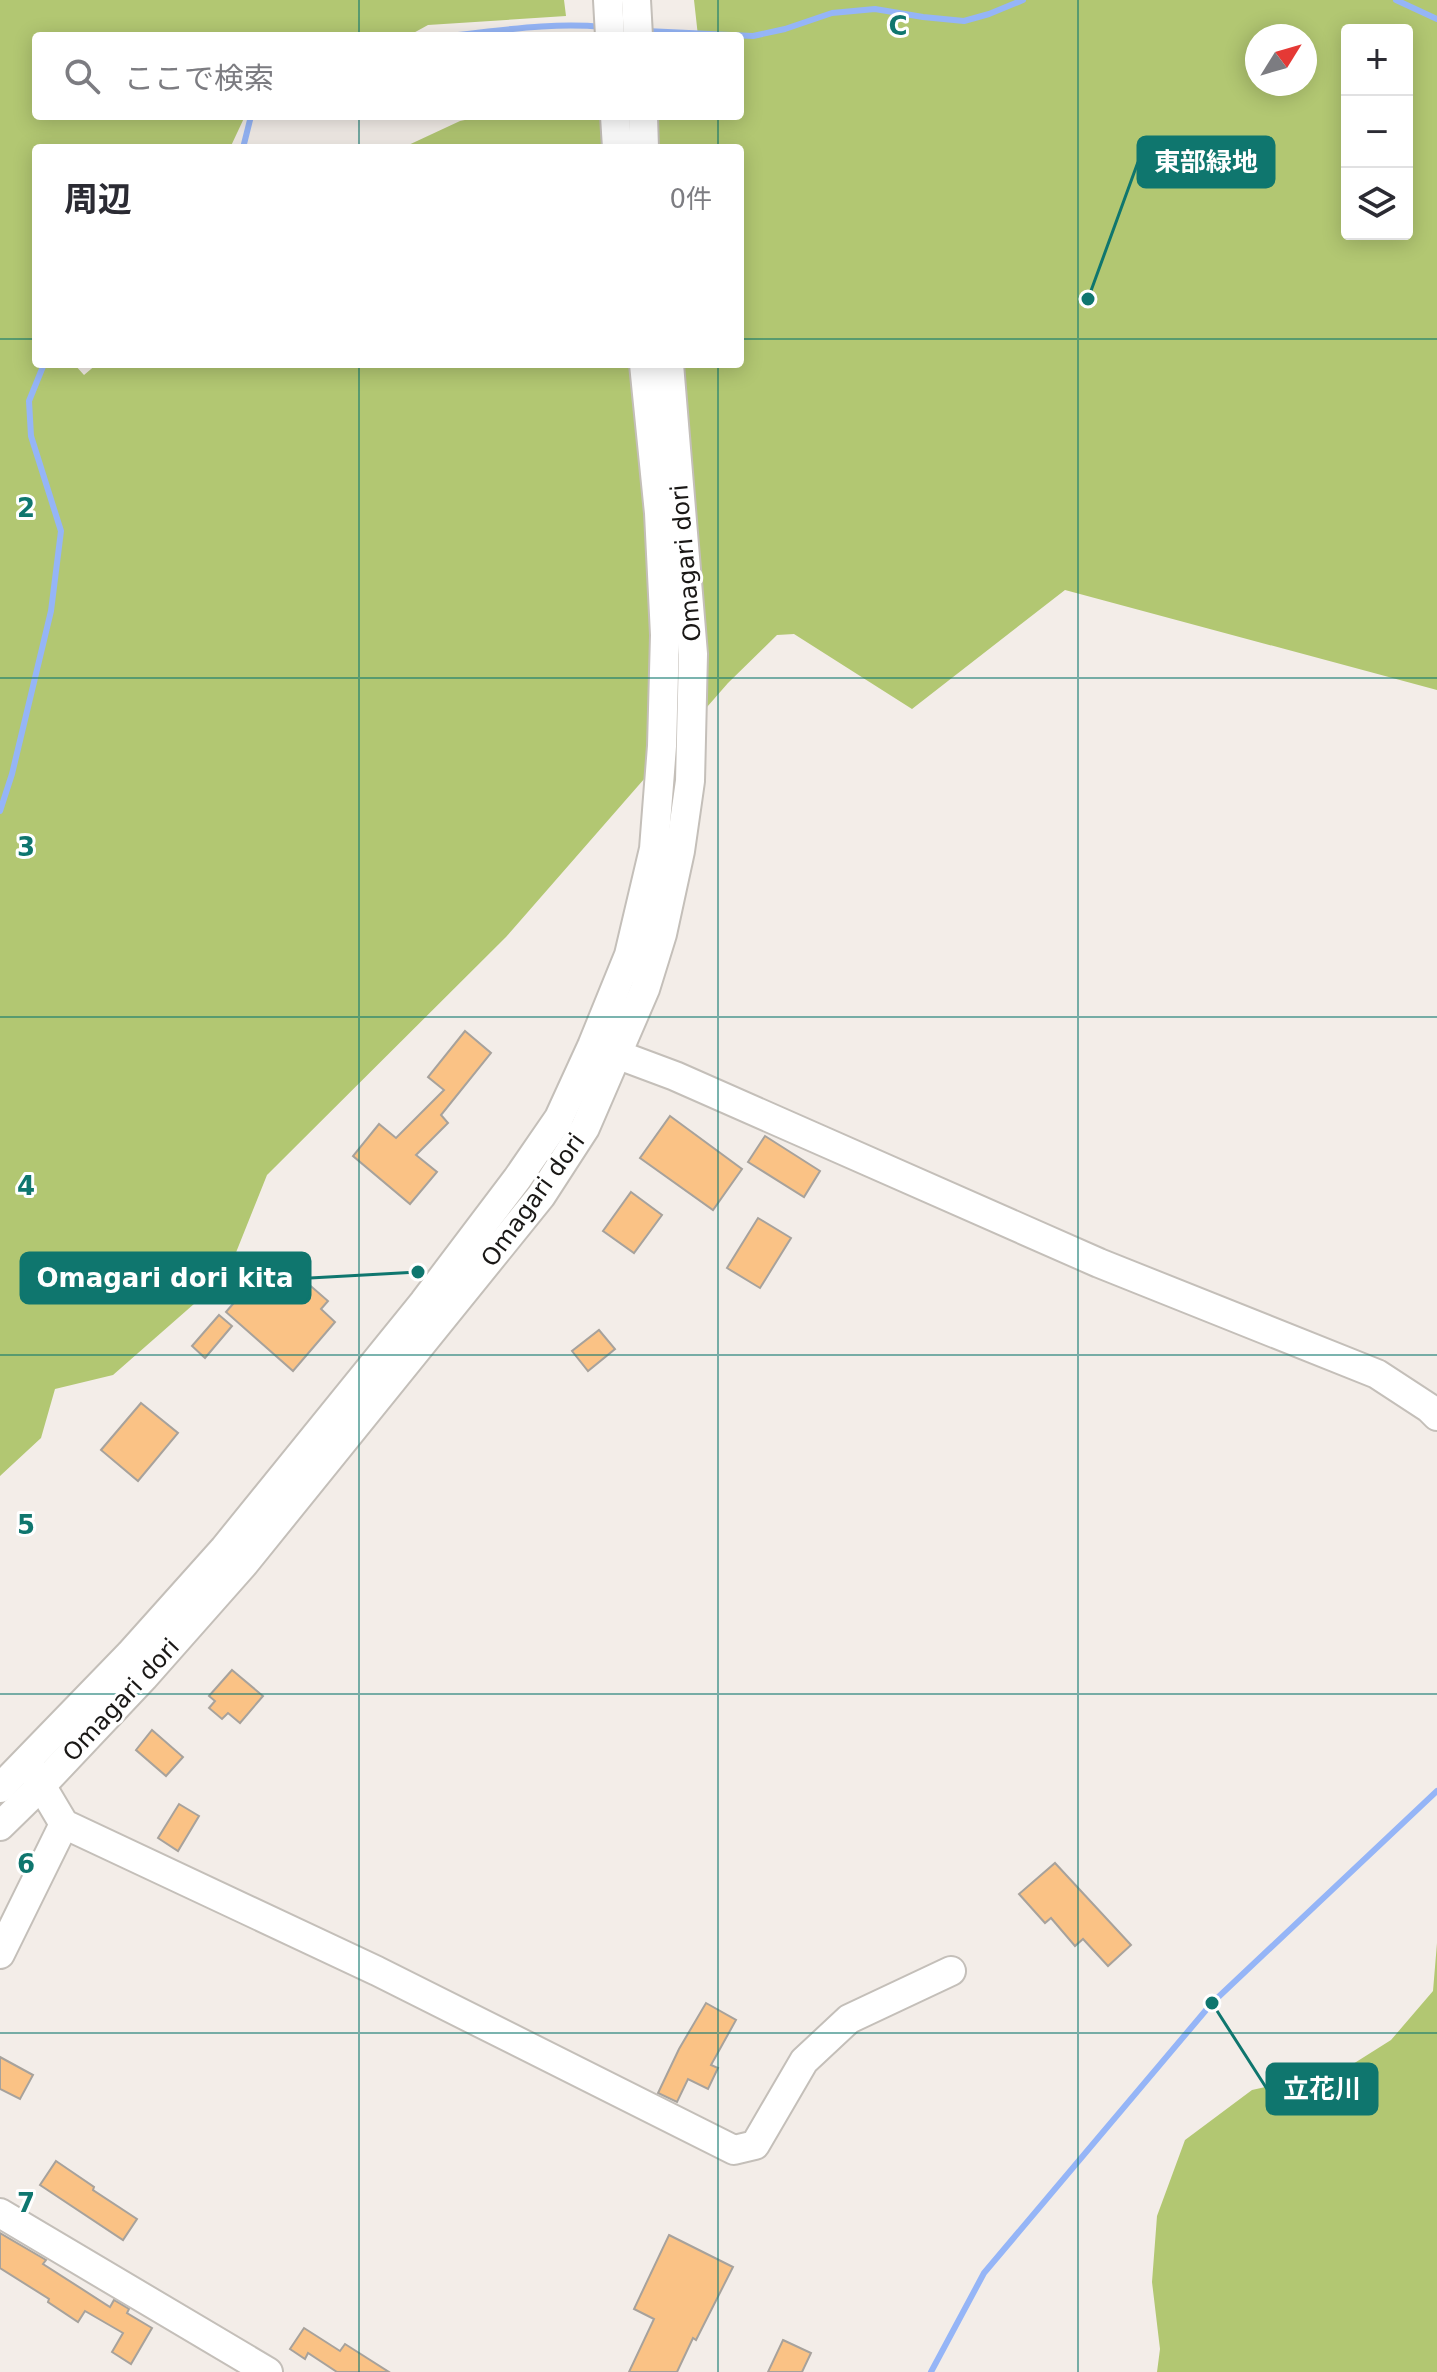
<!DOCTYPE html>
<html lang="ja">
<head>
<meta charset="utf-8">
<style>
  :root { --surface:#fff; --page:#f7f7f7; --text:#2b2b33; --muted:#7c7c81; --line:#e1e1e2 }
  body { margin:0; font-family:"DejaVu Sans","Noto Sans JP",sans-serif; background:var(--page); color:var(--text) }
  .controls { position:absolute; right:24px; top:24px; display:grid; overflow:hidden; border-radius:8px; box-shadow:0 4px 20px #0003 }
  .controls button { width:72px; height:72px; display:grid; place-items:center; padding:0; border:0; border-bottom:2px solid var(--line); background:var(--surface); color:var(--text); font:40px sans-serif }
  .compass { position:absolute; left:1245px; top:24px; width:72px; height:72px; border-radius:50%; background:var(--surface); box-shadow:0 4px 20px #0003; rotate:53deg }
  .list { margin:0; padding:0; list-style:none }
  h2 { display:flex; justify-content:space-between; align-items:center; height:104px; margin:0; padding:0 32px; font-size:34px }
  h2 small { font-size:26px; font-weight:400; color:var(--muted) }
  .icon { flex:none; width:44px; height:44px; fill:none; stroke:currentColor; stroke-width:2; stroke-linecap:round; stroke-linejoin:round }
  .map { position:relative; flex:none; width:1437px; height:2372px; overflow:hidden }
  .search { position:absolute; background:var(--surface); box-shadow:0 4px 20px #0003; left:32px; top:32px; width:712px; height:88px; display:flex; align-items:center; gap:20px; box-sizing:border-box; padding:0 28px; border-radius:8px; color:var(--muted); font-size:30px }
  .panel { position:absolute; background:var(--surface); box-shadow:0 4px 20px #0003; left:32px; top:144px; width:712px; height:224px; border-radius:8px }
  .map>svg:first-child { display:block }
</style>
</head>
<body>
<div class="map">
<svg width="1437" height="2372" viewBox="0 0 1437 2372">
  <rect width="100%" height="100%" fill="#f3ede8"/>
  <g fill="#b2c772" fill-rule="evenodd">
    <path d="M 0,0 L 564,0 L 566,16 L 428,25 L 408,36 L 36,36 L 36,116 L 245,116 L 230,148 L 36,148 L 36,364 L 74,364 L 84,375 L 97,364 L 740,364 L 740,148 L 402,148 L 460,121 L 484,116 L 740,116 L 740,36 L 698,36 L 694,0 L 1437,0 L 1437,690 L 1065,590 L 912,709 L 794,634 L 777,635 L 728,683 L 506,937 L 267,1175 L 227,1275 L 113,1375 L 55,1389 L 41,1438 L 0,1476 ZM 1347,30 L 1407,30 L 1407,234 L 1347,234 ZM 1257,36 L 1305,36 L 1305,84 L 1257,84 Z"/>
    <path d="M 1437,1943 L 1437,2372 L 1157,2372 L 1160,2349 L 1152,2282 L 1157,2216 L 1185,2140 L 1252,2090 L 1345,2069 L 1391,2040 L 1433,1991 Z"/>
  </g>
  <g fill="none" stroke-linecap="round" stroke-linejoin="round">
    <g stroke="#95b5f7" stroke-width="6">
      <path d="M 1396,0 L 1437,19"/>
      <path d="M 646,31 L 753,36 L 785,29 L 832,13 L 875,9 L 923,17 L 964,21 L 989,14 L 1023,0"/>
      <path d="M 447,36 C 498,31 551,22 603,27"/>
      <path d="M 243,148 L 251,116"/>
      <path d="M 0,811 L 12,774 L 51,611 L 61,531 L 31,436 L 29,401 L 44,364"/>
      <path d="M 931,2372 L 984,2273 L 1212,2003 L 1437,1791"/>
    </g>
  </g>
  <g fill="#fac285" stroke="#a7a29c" stroke-width="2">
    <path d="M 465,1031 L 491,1053 L 441,1115 L 448,1123 L 416,1155 L 437,1172 L 410,1204 L 353,1156 L 379,1124 L 396,1138 L 444,1090 L 428,1077 Z"/>
    <path d="M 670,1116 L 742,1169 L 713,1210 L 640,1158 Z"/>
    <path d="M 765,1136 L 820,1171 L 804,1197 L 748,1162 Z"/>
    <path d="M 631,1192 L 662,1215 L 634,1253 L 603,1231 Z"/>
    <path d="M 758,1218 L 791,1238 L 760,1288 L 727,1268 Z"/>
    <path d="M 275,1255 L 328,1301 L 321,1309 L 335,1322 L 293,1371 L 226,1312 Z"/>
    <path d="M 219,1315 L 232,1326 L 205,1358 L 192,1346 Z"/>
    <path d="M 599,1330 L 615,1349 L 588,1371 L 572,1351 Z"/>
    <path d="M 141,1403 L 178,1433 L 138,1481 L 101,1450 Z"/>
    <path d="M 232,1670 L 263,1696 L 240,1723 L 228,1713 L 222,1719 L 209,1708 L 215,1701 L 209,1696 Z"/>
    <path d="M 152,1730 L 183,1757 L 166,1776 L 136,1750 Z"/>
    <path d="M 179,1804 L 199,1816 L 178,1851 L 158,1838 Z"/>
    <path d="M 1055,1863 L 1131,1945 L 1108,1966 L 1083,1939 L 1075,1946 L 1051,1918 L 1045,1923 L 1019,1894 Z"/>
    <path d="M 706,2003 L 736,2020 L 711,2065 L 718,2068 L 708,2089 L 688,2079 L 677,2102 L 658,2093 L 679,2049 Z"/>
    <path d="M 0,2057 L 33,2075 L 20,2099 L 0,2089 Z"/>
    <path d="M 56,2161 L 94,2187 L 93,2190 L 137,2219 L 123,2240 L 40,2185 Z"/>
    <path d="M 0,2233 L 46,2260 L 43,2264 L 110,2307 L 114,2300 L 129,2309 L 127,2313 L 152,2328 L 131,2364 L 112,2352 L 123,2333 L 85,2311 L 78,2322 L 48,2302 L 49,2299 L 0,2268 Z"/>
    <path d="M 669,2235 L 733,2267 L 696,2340 L 693,2338 L 677,2372 L 629,2372 L 654,2319 L 634,2309 Z"/>
    <path d="M 304,2328 L 340,2351 L 345,2344 L 389,2372 L 337,2372 L 308,2353 L 305,2359 L 290,2349 Z"/>
    <path d="M 783,2340 L 811,2353 L 802,2372 L 768,2372 Z"/>
  </g>
  <g fill="none" stroke-linecap="round" stroke-linejoin="round">
    <defs>
      <g id="minor">
        <path d="M 608,0 L 610,36"/>
        <path d="M 636,0 L 638,36"/>
        <path d="M 615,116 L 617,148"/>
        <path d="M 643,116 L 644,148"/>
        <path d="M 600,1048 L 675,1076 L 1099,1263 L 1377,1374 L 1429,1408 L 1437,1416"/>
        <path d="M 32,1770 L 64,1824 L 377,1971 L 734,2150 L 755,2145 L 804,2061 L 849,2019 L 951,1971"/>
        <path d="M 0,1788 L 130,1654 L 224,1549 L 424,1302 L 517,1179 L 559,1118 L 592,1046 L 629,955 L 654,849 L 662,746 L 665,635 L 659,513 L 644,364"/>
        <path d="M 0,1826 L 42,1785 L 144,1677 L 243,1565 L 541,1196 L 585,1128 L 645,989 L 662,934 L 680,851 L 690,781 L 693,654 L 669,364"/>
        <path d="M 0,1954 L 64,1824"/>
        <path d="M 0,2213 L 268,2372"/>
      </g>
    </defs>
    <use href="#minor" stroke="#c4bfb9" stroke-width="32"/>
    <use href="#minor" stroke="#fff" stroke-width="28"/>
  </g>
  <path fill="none" stroke="#0f766e" stroke-width="2" stroke-opacity="0.55" d="M 359,0 L 359,36M 718,0 L 718,36M 1078,0 L 1078,2372M 359,116 L 359,148M 718,116 L 718,148M 0,339 L 36,339M 740,339 L 1437,339M 359,364 L 359,2372M 718,364 L 718,2372M 0,678 L 1437,678M 0,1017 L 1437,1017M 0,1355 L 1437,1355M 0,1694 L 1437,1694M 0,2033 L 1437,2033"/>
  <g text-anchor="middle" dominant-baseline="central" stroke-width="6" stroke-linejoin="round" paint-order="stroke">
    <g font-size="24" fill="#1a1816" stroke="#fff">
      <text transform="translate(686 563) rotate(-95)">Omagari dori</text>
      <text transform="translate(533 1200) rotate(-54)">Omagari dori</text>
      <text transform="translate(121 1700) rotate(-47)">Omagari dori</text>
    </g>
  </g>
  <g font-size="26" text-anchor="middle" font-weight="bold" fill="#0f766e" stroke="#fff" stroke-width="6" stroke-linejoin="round" paint-order="stroke">
    <text x="898" y="35">C</text>
    <text x="26" y="517">2</text>
    <text x="26" y="856">3</text>
    <text x="26" y="1195">4</text>
    <text x="26" y="1534">5</text>
    <text x="26" y="1873">6</text>
    <text x="26" y="2212">7</text>
  </g>
  <path fill="none" stroke="#0f766e" stroke-width="3" d="M1088 299L1138 162M418 1272L310 1278M1212 2003L1267 2089"/>
  <g fill="#0f766e" stroke="#fff" stroke-width="3">
    <circle cx="1088" cy="299" r="8"/>
    <circle cx="418" cy="1272" r="8"/>
    <circle cx="1212" cy="2003" r="8"/>
  </g>
  <g fill="#0f766e" stroke="#0f766e" stroke-width="3">
    <rect x="1138" y="137" width="136" height="50" rx="8"/>
    <rect x="21" y="1253" width="289" height="50" rx="8"/>
    <rect x="1267" y="2064" width="110" height="50" rx="8"/>
  </g>
  <g font-size="26" text-anchor="middle" font-weight="bold" fill="#fff">
    <text x="1206" y="171">東部緑地</text>
    <text x="165" y="1287">Omagari dori kita</text>
    <text x="1322" y="2098">立花川</text>
  </g>
</svg>
<div class="controls">
<button>+</button>
<button>−</button>
<button><svg class="icon" aria-label="layers" viewBox="0 0 24 24"><path d="M12 4l9 5-9 5-9-5zM3 14l9 5 9-5"/></svg></button>
</div>
<svg class="compass" viewBox="-18 -18 36 36"><path d="M0-13l5 13h-10z" fill="#e53935"/><path d="M0 13l5-13h-10z" fill="#7c7c81"/></svg>
<div class="search"><svg class="icon" aria-label="search" viewBox="0 0 24 24"><circle cx="10" cy="10" r="6"/><path d="M15 15l6 6"/></svg>ここで検索</div>
<section class="panel">
<h2>周辺<small>0件</small></h2>
<ul class="list">
</ul>
</section>
</div>
</body>
</html>
